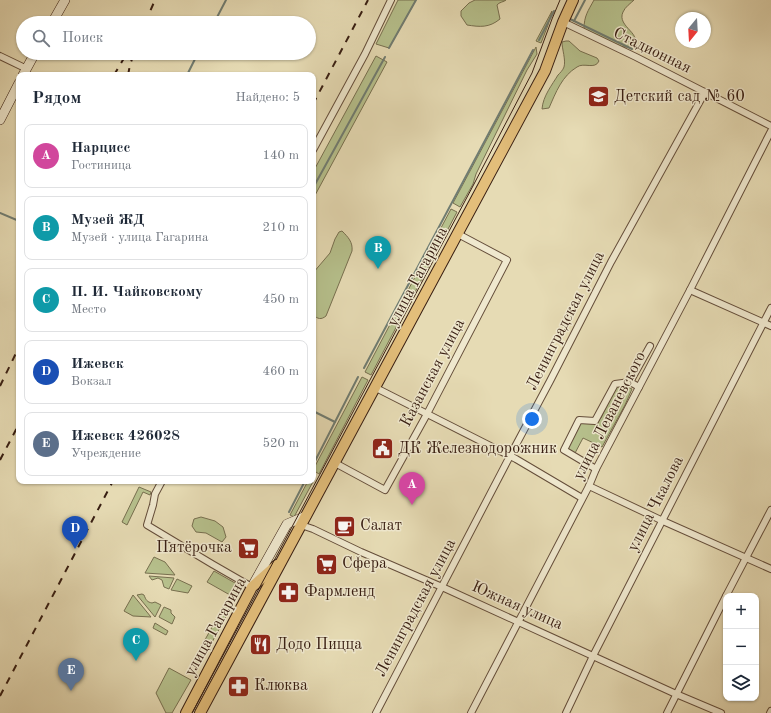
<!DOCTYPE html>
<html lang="ru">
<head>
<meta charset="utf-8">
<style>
  :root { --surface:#fff; --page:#f6f6f7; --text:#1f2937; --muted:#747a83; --line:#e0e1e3; --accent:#2563eb }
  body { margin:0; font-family:"Old Standard TT",serif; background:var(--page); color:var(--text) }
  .controls { position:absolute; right:12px; bottom:12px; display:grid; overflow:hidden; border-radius:8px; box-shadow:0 1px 3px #0004 }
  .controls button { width:36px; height:36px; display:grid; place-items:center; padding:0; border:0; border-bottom:1px solid var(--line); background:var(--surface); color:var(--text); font:20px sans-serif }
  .compass { position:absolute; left:675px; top:12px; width:36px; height:36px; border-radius:50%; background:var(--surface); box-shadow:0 1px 3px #0004; rotate:198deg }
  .you { position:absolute; left:532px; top:419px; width:14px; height:14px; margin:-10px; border:3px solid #fff; border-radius:50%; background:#1a73e8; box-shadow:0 0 0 6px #1a73e833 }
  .badge { display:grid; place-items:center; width:26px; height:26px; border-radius:50%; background:var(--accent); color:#fff; font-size:13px; font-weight:700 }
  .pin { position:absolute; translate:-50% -33px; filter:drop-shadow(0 1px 2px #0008) }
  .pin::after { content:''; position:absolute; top:21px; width:14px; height:12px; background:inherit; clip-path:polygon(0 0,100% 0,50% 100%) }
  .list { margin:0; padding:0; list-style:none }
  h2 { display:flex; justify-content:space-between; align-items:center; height:52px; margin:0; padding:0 16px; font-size:17px }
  h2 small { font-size:13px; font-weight:400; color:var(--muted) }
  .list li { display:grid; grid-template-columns:26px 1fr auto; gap:12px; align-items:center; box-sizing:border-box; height:64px; margin:0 8px 8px; padding:0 8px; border:1px solid var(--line); border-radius:8px }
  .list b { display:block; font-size:15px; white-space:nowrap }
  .list p { margin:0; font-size:13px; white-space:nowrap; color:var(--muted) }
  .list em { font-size:13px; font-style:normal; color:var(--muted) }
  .icon { flex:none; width:22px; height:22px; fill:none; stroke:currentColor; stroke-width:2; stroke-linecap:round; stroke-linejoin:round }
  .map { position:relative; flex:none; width:771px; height:713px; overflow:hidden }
  .search { position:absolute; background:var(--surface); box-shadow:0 1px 3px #0004; left:16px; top:16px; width:300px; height:44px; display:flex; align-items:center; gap:10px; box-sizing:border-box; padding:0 14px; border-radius:22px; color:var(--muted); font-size:15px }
  .panel { position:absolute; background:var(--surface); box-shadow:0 1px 3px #0004; left:16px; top:72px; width:300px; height:412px; border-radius:8px }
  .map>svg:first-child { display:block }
</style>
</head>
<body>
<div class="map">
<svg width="771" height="713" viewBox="0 0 771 713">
  <rect width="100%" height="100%" fill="#e6dbb4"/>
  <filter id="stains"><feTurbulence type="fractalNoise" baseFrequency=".005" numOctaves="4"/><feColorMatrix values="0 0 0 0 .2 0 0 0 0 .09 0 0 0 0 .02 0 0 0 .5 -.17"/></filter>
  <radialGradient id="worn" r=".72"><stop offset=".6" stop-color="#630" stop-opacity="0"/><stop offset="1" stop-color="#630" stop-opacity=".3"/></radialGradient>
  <g fill="#b6c08c" stroke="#776f4f">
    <path d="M 398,0 L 416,0 L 389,48 L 376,44 Z"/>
    <path d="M 475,0 L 506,0 C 504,2 499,2 497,5 L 500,19 C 489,28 480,27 467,25 L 461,16 L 461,11 L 469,3 Z"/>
    <path d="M 594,0 L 634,0 C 631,3 625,7 623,12 C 616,27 645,34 632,47 L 622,47 L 614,44 L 584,29 C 584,16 588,11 594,0 Z"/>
    <path d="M 552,11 L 548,25 L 541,43 L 536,41 Z"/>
    <path d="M 566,41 L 569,41 L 580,51 L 597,58 L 599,61 C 595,70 584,62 577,67 C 562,76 556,92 549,108 L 542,109 C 543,96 552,85 558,75 C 560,73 563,70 564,67 C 566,60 562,49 562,42 Z"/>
    <path d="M 536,47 L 537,54 L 527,70 L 476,174 L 473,184 L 460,207 L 453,203 Z"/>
    <path d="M 376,56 L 387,62 L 313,199 L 313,172 Z"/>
    <path d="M 451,209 L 457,212 L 403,315 L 397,311 Z"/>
    <path d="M 342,231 C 348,237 353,242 352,251 L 326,316 C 321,320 318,319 313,315 L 313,273 L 330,253 L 335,239 L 339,232 Z"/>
    <path d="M 395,315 L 401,318 L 371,375 L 365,372 Z"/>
    <path d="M 362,377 L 368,380 L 319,474 L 313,470 Z"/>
    <path d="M 616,386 L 625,386 L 632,389 L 625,405 L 602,447 L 583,438 L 574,455 L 567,450 L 581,422 L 601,418 Z"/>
    <path d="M 313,477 L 315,478 L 294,517 L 290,515 L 308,481 L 313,481 Z"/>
    <path d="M 139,487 L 151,492 L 150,495 L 143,492 L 127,525 L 122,522 Z"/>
    <path d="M 201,517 L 215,521 L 223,527 L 226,537 L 222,542 L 206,533 L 196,532 L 192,526 L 194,519 Z"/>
    <path d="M 154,557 L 165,562 L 175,575 L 145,573 Z"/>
    <path d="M 214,571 L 242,587 L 198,668 L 192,663 L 230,595 L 207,582 Z"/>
    <path d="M 149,576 L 174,578 L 169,589 L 164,587 L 162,580 L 158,578 L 152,580 Z"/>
    <path d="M 177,579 L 192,586 L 188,593 L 171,590 Z"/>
    <path d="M 142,594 L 144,595 C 146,600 147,602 152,603 L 155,602 L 161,605 L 155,617 L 137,595 Z"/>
    <path d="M 133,595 L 151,617 L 133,616 L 124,611 Z"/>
    <path d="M 164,607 L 171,610 L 171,613 L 175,617 L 172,624 L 159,617 Z"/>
    <path d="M 155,623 L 168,631 L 166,635 L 153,628 Z"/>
    <path d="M 169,668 L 191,680 L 172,713 L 166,713 L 156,693 Z"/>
  </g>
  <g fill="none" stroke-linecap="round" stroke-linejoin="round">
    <g stroke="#707c71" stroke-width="2">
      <path d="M 570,19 L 632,49"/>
      <path d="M 574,21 L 585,0"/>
      <path d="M 214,23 L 226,0"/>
      <path d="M 539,40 L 554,11"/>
      <path d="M 389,48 L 416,0"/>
      <path d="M 187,75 L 198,53"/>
      <path d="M 313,188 L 385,57"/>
      <path d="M 0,213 L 19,221"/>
      <path d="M 364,368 L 533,50"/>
      <path d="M 313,411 L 335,422"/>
      <path d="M 313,465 L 358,377"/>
      <path d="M 289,512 L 305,481"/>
    </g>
    <defs>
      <g id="street">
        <path d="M 563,22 L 636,57 L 771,126"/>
        <path d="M 0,56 L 27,69"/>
        <path d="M 313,150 L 365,54 L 391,0"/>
        <path d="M 690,290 L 771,326"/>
        <path d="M 630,382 L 650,346"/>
        <path d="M 376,388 L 516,459 L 582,498"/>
        <path d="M 335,463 L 385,490 L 427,414 L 507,260 L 458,234"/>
        <path d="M 596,469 L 564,450 L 579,420 L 595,421 L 615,384 L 630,382 L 639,387"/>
        <path d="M 162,481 L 155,494 L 153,505 L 147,525 L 212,564 L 252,587"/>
        <path d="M 589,486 L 663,521 L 771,569"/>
        <path d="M 301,525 L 313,529 L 361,552 L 442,587 L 676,694 L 721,713"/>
        <path d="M 726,596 L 771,510"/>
        <path d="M 376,713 L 510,456 L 550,381 L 611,262 L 705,92"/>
        <path d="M 471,713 L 589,486 L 596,469 L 690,290 L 771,131"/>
        <path d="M 566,713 L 593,656 L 771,308"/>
        <path d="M 667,713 L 726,596"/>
        <path d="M 770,713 L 771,711"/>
      </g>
      <g id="secondary">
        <path d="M 52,23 L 65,0"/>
        <path d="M 23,75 L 35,53"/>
        <path d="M 0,120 L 19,83"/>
        <path d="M 254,583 L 287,524 L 306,516"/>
      </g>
      <g id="primary">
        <path d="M 186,713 L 252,587 L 277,565"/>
        <path d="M 200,713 L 545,71 L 563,22 L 573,0"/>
      </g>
    </defs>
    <use href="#street" stroke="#644d3a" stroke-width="8"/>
    <use href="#secondary" stroke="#381e12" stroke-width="10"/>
    <use href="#primary" stroke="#381e12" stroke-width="12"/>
    <use href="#street" stroke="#efe8ce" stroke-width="6"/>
    <use href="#secondary" stroke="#efe8ce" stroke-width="9"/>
    <use href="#primary" stroke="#e3be7a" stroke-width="10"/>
    <path stroke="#381e12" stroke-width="1" d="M 192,713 L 276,557 L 474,184 L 532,73 L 552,19 L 560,0"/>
    <g stroke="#381e12" stroke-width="2" stroke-dasharray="7 7" stroke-linecap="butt">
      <path d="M 145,23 L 155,0"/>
      <path d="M 114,75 L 127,53"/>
      <path d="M 128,75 L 130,65 L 134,53"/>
      <path d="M 313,104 L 368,0"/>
      <path d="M 0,386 L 19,347"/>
      <path d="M 0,460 L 19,424"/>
      <path d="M 0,696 L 113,481"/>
    </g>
  </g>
  <defs>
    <symbol id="school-square" viewBox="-11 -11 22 22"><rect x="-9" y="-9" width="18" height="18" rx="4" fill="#8f2418" stroke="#efe8ce"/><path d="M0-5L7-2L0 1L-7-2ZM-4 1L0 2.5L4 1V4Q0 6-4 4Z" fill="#fff"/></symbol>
    <symbol id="civic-square" viewBox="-11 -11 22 22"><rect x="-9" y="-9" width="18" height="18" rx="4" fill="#8f2418" stroke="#efe8ce"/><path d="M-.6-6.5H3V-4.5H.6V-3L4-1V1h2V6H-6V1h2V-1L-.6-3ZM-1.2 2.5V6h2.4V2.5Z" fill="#fff"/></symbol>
    <symbol id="cafe-square" viewBox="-11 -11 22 22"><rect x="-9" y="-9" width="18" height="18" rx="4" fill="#8f2418" stroke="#efe8ce"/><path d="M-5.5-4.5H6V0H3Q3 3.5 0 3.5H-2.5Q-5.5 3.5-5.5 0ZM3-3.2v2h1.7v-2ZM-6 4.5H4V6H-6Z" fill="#fff"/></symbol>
    <symbol id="supermarket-square" viewBox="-11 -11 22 22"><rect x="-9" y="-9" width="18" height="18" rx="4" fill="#8f2418" stroke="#efe8ce"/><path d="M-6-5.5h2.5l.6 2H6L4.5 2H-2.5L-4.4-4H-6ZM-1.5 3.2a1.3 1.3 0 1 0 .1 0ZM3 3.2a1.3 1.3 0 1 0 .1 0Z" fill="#fff"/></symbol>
    <symbol id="pharmacy-square" viewBox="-11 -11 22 22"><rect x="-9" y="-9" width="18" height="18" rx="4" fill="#8f2418" stroke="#efe8ce"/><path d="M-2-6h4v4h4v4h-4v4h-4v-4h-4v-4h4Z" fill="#fff"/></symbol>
    <symbol id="restaurant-square" viewBox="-11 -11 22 22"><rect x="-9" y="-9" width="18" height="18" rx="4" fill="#8f2418" stroke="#efe8ce"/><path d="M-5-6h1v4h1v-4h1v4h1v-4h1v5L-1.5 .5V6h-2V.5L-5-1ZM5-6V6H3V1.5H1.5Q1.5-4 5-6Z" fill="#fff"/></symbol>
  </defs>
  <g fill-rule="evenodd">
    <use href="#school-square" x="586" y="84" width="25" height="25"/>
    <use href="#civic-square" x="370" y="436" width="25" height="25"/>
    <use href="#cafe-square" x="332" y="514" width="25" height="25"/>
    <use href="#supermarket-square" x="236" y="536" width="25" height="25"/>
    <use href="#supermarket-square" x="314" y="552" width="25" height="25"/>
    <use href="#pharmacy-square" x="276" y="580" width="25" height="25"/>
    <use href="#restaurant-square" x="248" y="632" width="25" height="25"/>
    <use href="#pharmacy-square" x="226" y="674" width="25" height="25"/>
  </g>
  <g text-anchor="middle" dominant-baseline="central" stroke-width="3" stroke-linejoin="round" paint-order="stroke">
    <g font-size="16" fill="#381e12" stroke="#efe8ce">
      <text transform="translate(652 51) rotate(26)">Стадионная</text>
      <text transform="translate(418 277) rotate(-62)">улица Гагарина</text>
      <text transform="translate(566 321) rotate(-63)">Ленинградская улица</text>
      <text transform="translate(433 373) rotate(-62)">Казанская улица</text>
      <text transform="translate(610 416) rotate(-63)">улица Леваневского</text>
      <text transform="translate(656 504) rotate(-63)">улица Чкалова</text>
      <text transform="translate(517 606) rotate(24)">Южная улица</text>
      <text transform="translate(416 608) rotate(-62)">Ленинградская улица</text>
      <text transform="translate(216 627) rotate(-61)">улица Гагарина</text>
    </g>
    <g font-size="16" fill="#381e12" stroke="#efe8ce" text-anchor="start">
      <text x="614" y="97">Детский сад № 60</text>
      <text x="398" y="449">ДК Железнодорожник</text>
      <text x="360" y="526">Салат</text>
      <text x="232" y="548" text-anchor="end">Пятёрочка</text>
      <text x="342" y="564">Сфера</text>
      <text x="304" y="592">Фармленд</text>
      <text x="276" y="645">Додо Пицца</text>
      <text x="254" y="686">Клюква</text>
    </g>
  </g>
  <rect width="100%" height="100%" filter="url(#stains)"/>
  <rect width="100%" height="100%" fill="url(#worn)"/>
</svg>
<div class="controls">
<button>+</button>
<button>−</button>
<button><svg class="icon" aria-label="layers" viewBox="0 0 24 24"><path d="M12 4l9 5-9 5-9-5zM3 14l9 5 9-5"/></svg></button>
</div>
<svg class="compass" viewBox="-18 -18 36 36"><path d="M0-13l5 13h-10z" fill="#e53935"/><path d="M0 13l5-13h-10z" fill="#747a83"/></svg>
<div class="you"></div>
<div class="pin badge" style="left:412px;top:505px;background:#d1479c">A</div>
<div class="pin badge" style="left:378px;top:269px;background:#0f9aa8">B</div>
<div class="pin badge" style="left:136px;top:661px;background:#0f9aa8">C</div>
<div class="pin badge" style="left:75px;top:549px;background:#1a4fb4">D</div>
<div class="pin badge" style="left:71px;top:691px;background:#5c6f8a">E</div>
<div class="search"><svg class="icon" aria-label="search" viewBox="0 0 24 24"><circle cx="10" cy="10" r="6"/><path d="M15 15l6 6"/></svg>Поиск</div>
<section class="panel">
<h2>Рядом<small>Найдено: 5</small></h2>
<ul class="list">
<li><span class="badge" style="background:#d1479c">A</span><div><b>Нарцисс</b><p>Гостиница</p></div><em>140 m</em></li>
<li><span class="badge" style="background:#0f9aa8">B</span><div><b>Музей ЖД</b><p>Музей · улица Гагарина</p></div><em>210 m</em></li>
<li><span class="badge" style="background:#0f9aa8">C</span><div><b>П. И. Чайковскому</b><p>Место</p></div><em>450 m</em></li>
<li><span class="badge" style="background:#1a4fb4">D</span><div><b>Ижевск</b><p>Вокзал</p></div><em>460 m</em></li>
<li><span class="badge" style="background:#5c6f8a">E</span><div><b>Ижевск 426028</b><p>Учреждение</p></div><em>520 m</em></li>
</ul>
</section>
</div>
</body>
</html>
